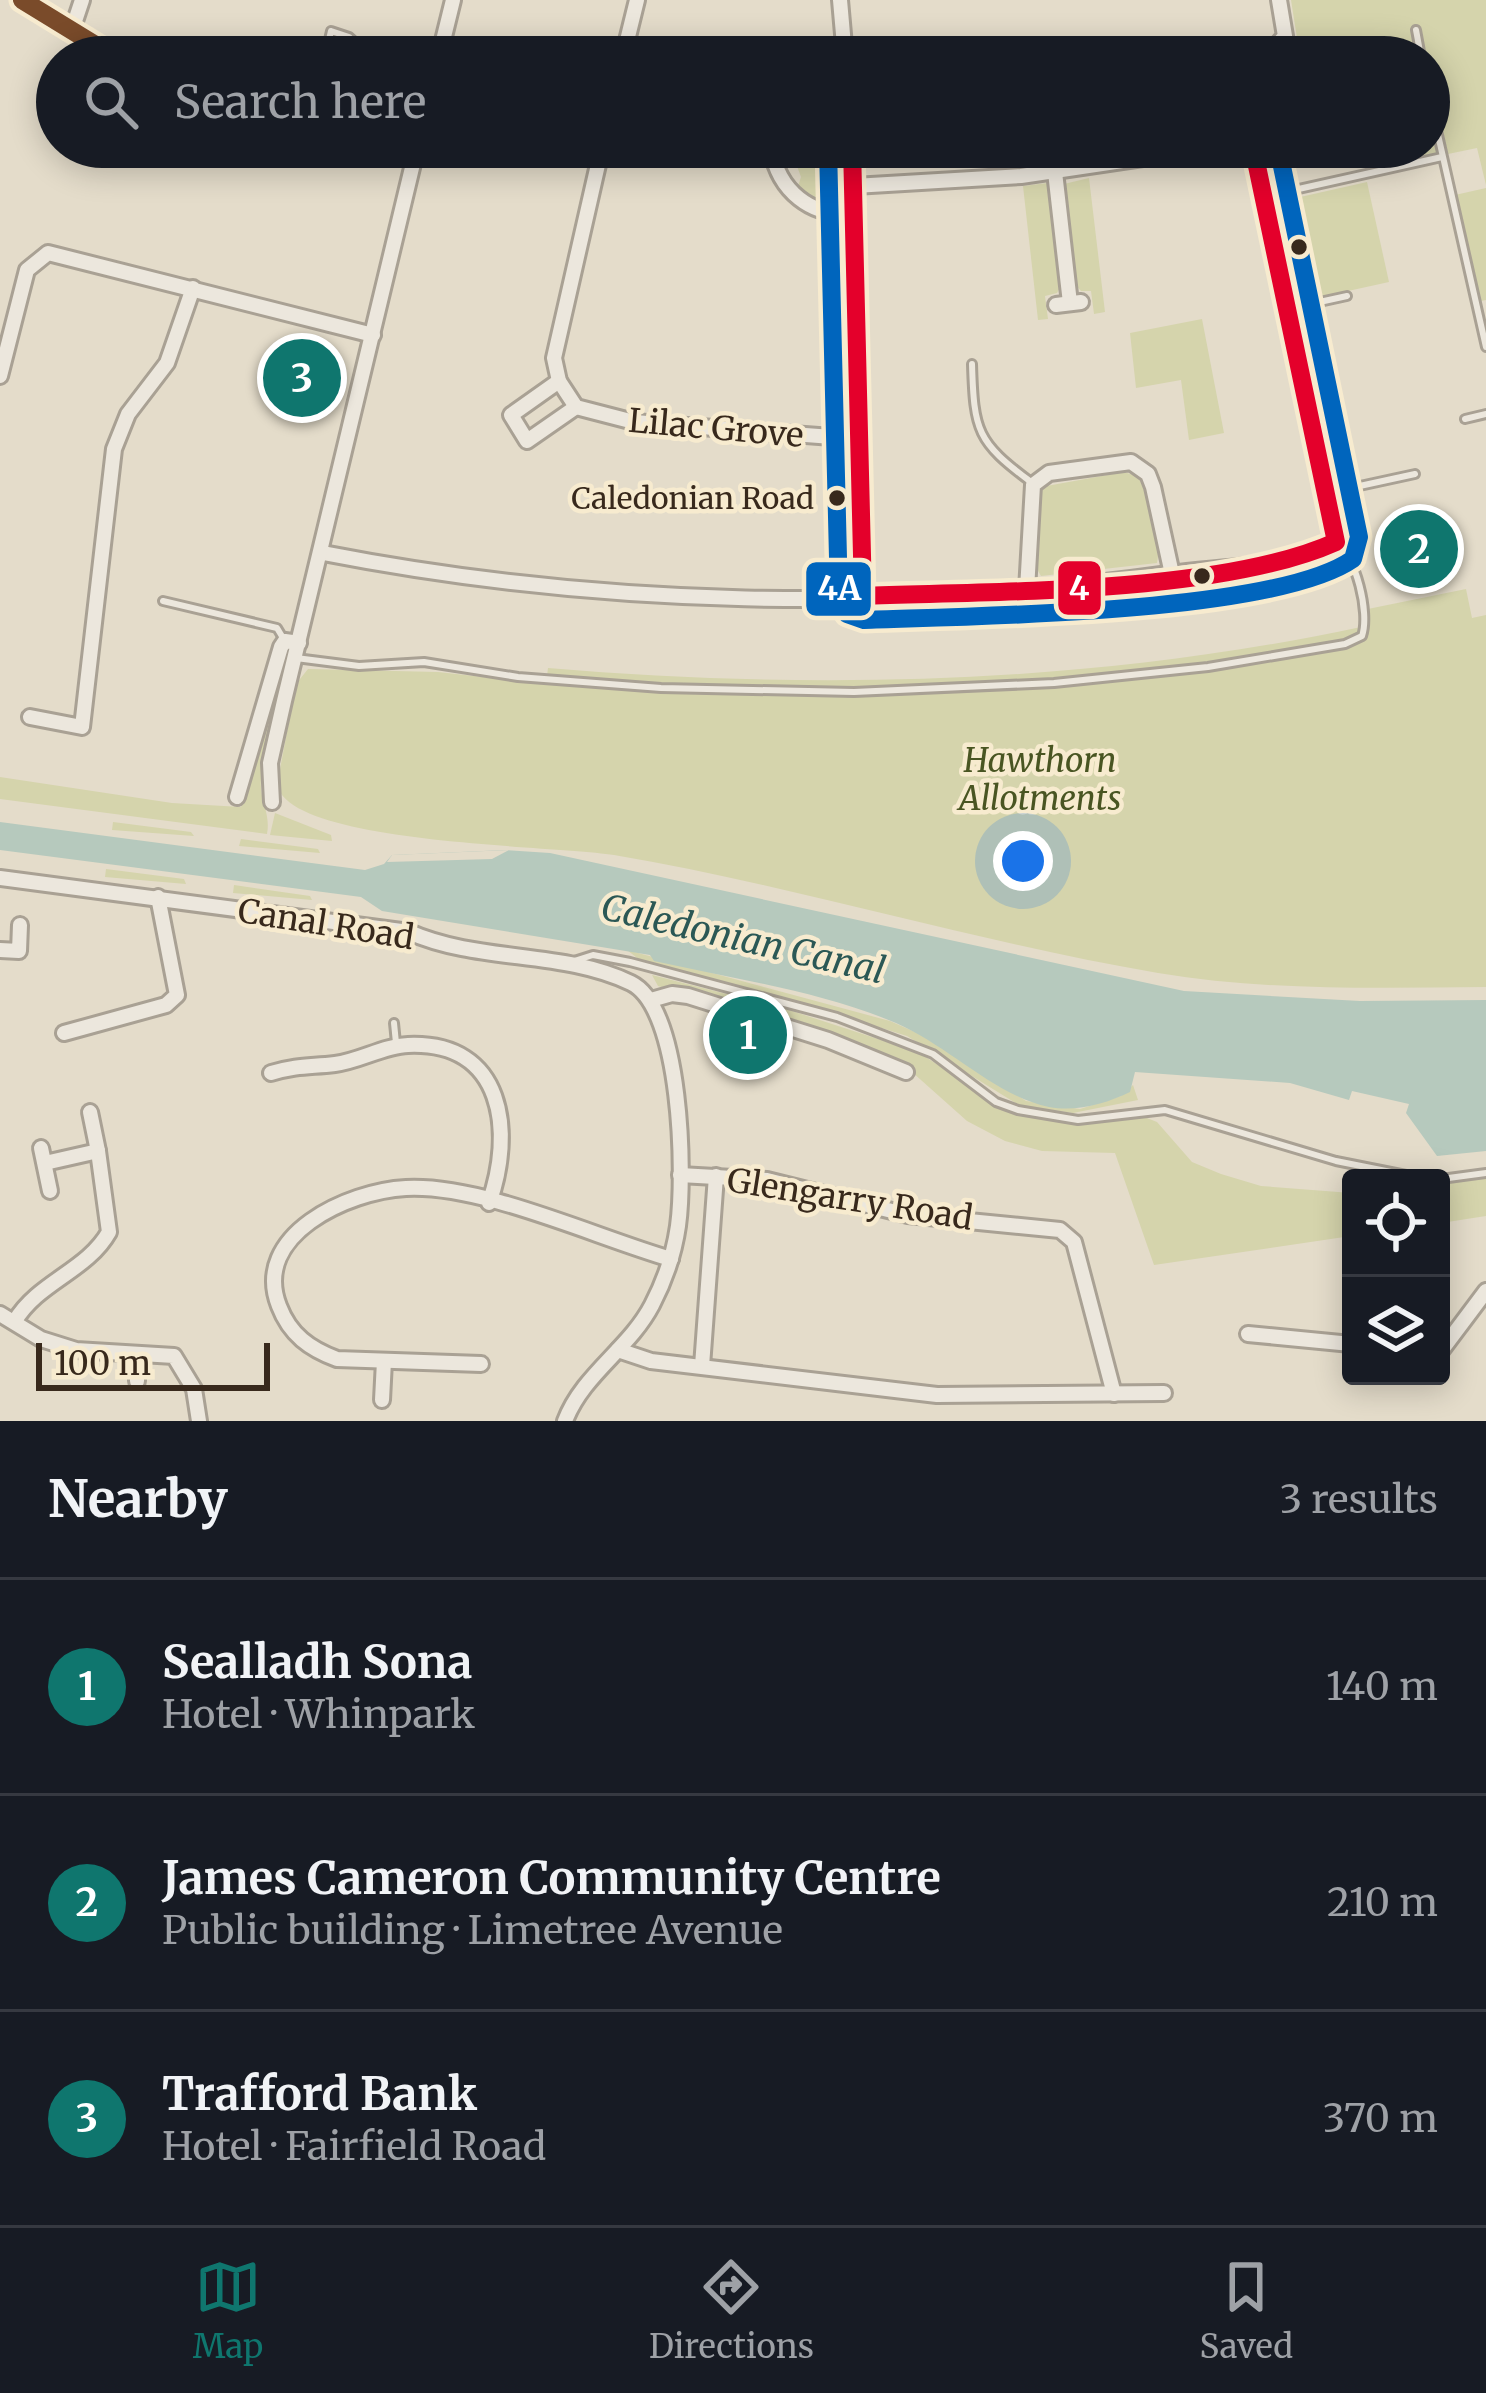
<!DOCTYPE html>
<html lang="en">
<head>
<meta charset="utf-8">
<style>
  :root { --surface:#171b24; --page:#20242c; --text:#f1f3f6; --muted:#9ea1a6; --line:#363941; --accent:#0f766e }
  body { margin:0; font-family:Merriweather,serif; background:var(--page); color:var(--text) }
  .controls { position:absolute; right:36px; bottom:36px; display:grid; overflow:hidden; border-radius:12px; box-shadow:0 6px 30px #0003 }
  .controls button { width:108px; height:108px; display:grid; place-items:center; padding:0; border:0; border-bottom:3px solid var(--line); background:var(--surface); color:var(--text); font:60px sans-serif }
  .scale { position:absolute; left:36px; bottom:30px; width:234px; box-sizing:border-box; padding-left:12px; border:6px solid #38291c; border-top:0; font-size:33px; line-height:42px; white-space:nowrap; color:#38291c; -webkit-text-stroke:9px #f7ebcf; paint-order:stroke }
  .you { position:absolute; left:1023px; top:861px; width:42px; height:42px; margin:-30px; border:9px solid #fff; border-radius:50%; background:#1a73e8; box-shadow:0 0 0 18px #1a73e833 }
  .badge { display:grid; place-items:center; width:78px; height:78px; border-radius:50%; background:var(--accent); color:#fff; font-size:39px; font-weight:700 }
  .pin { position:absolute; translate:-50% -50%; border:6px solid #fff; box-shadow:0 3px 12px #0006 }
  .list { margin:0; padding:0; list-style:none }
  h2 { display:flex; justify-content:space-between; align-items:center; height:156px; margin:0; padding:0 48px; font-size:51px }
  h2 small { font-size:39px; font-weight:400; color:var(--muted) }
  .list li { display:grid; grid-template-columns:78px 1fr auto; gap:36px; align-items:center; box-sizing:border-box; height:216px; padding:0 48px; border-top:3px solid var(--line) }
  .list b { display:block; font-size:45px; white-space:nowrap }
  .list p { margin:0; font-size:39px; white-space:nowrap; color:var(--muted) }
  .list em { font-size:39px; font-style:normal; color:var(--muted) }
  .icon { flex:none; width:66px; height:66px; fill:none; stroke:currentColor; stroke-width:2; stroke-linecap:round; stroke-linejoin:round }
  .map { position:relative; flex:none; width:1486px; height:1421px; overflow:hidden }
  .search { position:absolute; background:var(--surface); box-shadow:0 6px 30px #0003; left:36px; right:36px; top:36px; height:132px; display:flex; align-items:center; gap:30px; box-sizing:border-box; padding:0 42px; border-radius:66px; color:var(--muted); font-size:45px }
  .sheet { height:804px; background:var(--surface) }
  nav { display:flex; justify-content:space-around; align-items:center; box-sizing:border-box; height:168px; border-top:3px solid var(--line); background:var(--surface); font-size:33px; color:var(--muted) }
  nav a { display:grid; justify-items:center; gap:6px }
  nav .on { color:var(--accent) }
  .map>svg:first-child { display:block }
</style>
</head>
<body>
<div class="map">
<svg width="1486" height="1421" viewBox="0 0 1486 1421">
  <rect width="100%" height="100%" fill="#e4dcca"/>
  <g fill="#d5d4ac">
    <path d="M 1291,0 L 1486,0 L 1486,185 L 1477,148 L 1448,154 L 1423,40 L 1415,42 L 1418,57 L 1300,57 Z"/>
    <path d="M 1429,112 L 1438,154 L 1396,163 L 1387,149 L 1348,157 L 1346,147 L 1429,147 Z"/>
    <path d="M 790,147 L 841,147 L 841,203 L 822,203 L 797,189 L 801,177 Z"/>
    <path d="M 1089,178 L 1105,312 L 1094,314 L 1091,291 L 1081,291 L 1074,283 L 1064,184 Z"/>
    <path d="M 1367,182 L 1389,282 L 1298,302 L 1278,202 Z"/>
    <path d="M 1048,183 L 1062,284 L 1057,293 L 1045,296 L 1048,319 L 1038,320 L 1023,186 Z"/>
    <path d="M 1486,188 L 1486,300 L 1481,301 L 1455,195 Z"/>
    <path d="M 1202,319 L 1224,433 L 1189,440 L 1181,380 L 1136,388 L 1130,333 Z"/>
    <path d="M 1124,472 L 1140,477 C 1151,499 1162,539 1157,563 L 1041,576 L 1034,564 L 1041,487 Z"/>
    <path d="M 1466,589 L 1472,618 L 1486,615 L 1486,987 C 1377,988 1266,991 1158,973 C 975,942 797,886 614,855 C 553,845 291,845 277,785 L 296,684 L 308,669 L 438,672 L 546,684 L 548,668 C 820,691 1093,684 1361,627 L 1358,611 Z"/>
    <path d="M 286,656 C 278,696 264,738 261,779 C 259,800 271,813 267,834 L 0,799 L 0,777 L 172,803 L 241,807 Z"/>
    <path d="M 275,813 L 331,835 L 332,841 L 270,835 Z"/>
    <path d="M 113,822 L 191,832 L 194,836 L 112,830 Z"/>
    <path d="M 241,839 L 318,849 L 320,853 L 239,846 Z"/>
    <path d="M 106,869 L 184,879 L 186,884 L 105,877 Z"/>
    <path d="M 234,885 L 310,896 L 312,900 L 233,893 Z"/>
    <path d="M 627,950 L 890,1021 L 940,1043 L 1026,1101 L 1080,1109 L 1121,1096 L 1133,1085 L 1138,1100 L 1073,1113 L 1019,1105 L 907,1036 L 796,1001 L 646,965 Z"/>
    <path d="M 652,975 L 789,1010 L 918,1052 L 1012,1113 L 1071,1124 L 1137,1114 L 1157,1122 L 1192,1162 L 1221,1174 L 1261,1186 L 1351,1193 L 1351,1236 L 1154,1265 L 1115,1153 L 1042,1151 L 1005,1141 L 967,1121 L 912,1072 L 658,986 Z"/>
    <path d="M 1486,1178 L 1486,1216 L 1441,1223 L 1441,1183 Z"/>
  </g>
  <path fill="#b6c9bd" d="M 0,822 L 365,870 L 384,864 L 392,855 L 506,850 L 550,853 L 1184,991 L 1360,1001 L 1486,1000 L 1486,1151 L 1437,1156 L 1406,1113 L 1409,1104 L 1352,1091 L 1349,1100 L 1290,1083 L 1135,1072 L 1130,1092 C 1105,1104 1077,1112 1049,1107 C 997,1097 949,1046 896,1023 C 820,991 734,979 654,961 L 650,955 L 382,911 L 361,897 L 0,850 Z"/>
  <path fill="#e4dcca" d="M 509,850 L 492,859 L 387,862 L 392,855 Z"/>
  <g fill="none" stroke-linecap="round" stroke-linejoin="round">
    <defs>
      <g id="service">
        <path d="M 1416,30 L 1421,57"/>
        <path d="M 325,57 L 331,31 L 349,37 L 371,57"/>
        <path d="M 1429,95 L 1486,347"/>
        <path d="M 1267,196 L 1442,157"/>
        <path d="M 1292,308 L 1347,296"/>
        <path d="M 972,364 C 974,431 977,442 1031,482"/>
        <path d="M 1465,419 L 1486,414"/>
        <path d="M 1332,492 L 1415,474"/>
        <path d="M 163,601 L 277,628 L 283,638"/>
        <path d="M 296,658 L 359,666 L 424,662 L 518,677 L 661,688 L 854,692 L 1054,683 L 1208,667 L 1345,644 L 1362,636 C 1370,613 1356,556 1336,542"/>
        <path d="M 571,962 L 593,955 L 630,962 L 837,1017 L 933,1054 L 996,1102 L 1018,1110 L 1078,1120 L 1165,1110 L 1336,1161 L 1421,1178"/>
        <path d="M 394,1023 L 396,1043"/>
        <path d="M 1441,1179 L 1486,1173"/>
      </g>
      <g id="minor">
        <path d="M 22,0 L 115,57"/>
        <path d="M 840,0 L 845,57"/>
        <path d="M 71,33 L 82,0"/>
        <path d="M 439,57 L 453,0"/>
        <path d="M 623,57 L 637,0"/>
        <path d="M 1266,57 L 1285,36 L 1279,0"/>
        <path d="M 602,147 L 554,358 L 559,381 L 576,407 L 634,422 L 859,439"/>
        <path d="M 771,147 C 778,191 811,218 855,213"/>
        <path d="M 852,147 L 863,596"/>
        <path d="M 1055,172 L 1070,303"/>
        <path d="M 854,186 L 1021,176 L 1217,147"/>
        <path d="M 1056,305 L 1081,302"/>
        <path d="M 0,376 L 27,270 L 48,253 L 373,335"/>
        <path d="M 559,381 L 511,415 L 527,441 L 576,407"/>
        <path d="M 323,553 C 600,607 890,613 1169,574 C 1222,567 1282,567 1331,547 L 1336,526 L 1253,147"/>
        <path d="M 1027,590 L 1033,485 L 1049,473 L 1131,462 L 1148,474 L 1153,487 L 1172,574"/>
        <path d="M 30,717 L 82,727 L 114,449 L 128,414 L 167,363 L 193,288"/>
        <path d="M 237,797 L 281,647 L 285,641 L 299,643"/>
        <path d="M 272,802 L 270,763 L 284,701 L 417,147"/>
        <path d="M 0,878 L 409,932 C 479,963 563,950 631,983 C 682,1008 685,1175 678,1226 C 674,1254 665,1280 652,1305 C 629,1349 583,1374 565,1421"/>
        <path d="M 0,950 L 19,951 L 20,925"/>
        <path d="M 651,1000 L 672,994 L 688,996 L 828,1040 L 906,1072"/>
        <path d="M 64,1033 L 166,1005 L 177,995 L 158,897"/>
        <path d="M 271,1073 C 299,1065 309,1067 335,1064 C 360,1061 383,1046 408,1045 C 505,1041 514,1133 489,1203"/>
        <path d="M 90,1112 L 98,1151"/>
        <path d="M 41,1148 L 50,1191"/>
        <path d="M 680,1175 L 767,1180 L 908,1215 L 1060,1230 L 1074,1242 L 1114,1394"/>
        <path d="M 0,1314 L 41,1339 L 76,1350 L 174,1356 L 194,1389 L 199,1421"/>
        <path d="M 15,1321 C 38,1282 87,1271 109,1232 L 98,1151 L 45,1163"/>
        <path d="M 1248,1334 L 1351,1344"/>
        <path d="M 618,1350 L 651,1361 L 937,1395 L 1164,1393"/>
        <path d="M 1441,1351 L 1486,1291"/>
        <path d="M 137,1355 L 137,1381"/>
        <path d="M 481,1364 L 337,1359 C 310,1349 290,1335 279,1306 C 251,1235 348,1191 406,1188 C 482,1184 595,1237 671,1259"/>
        <path d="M 702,1366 L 716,1176"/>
        <path d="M 382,1400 L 384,1361"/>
      </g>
    </defs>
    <use href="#service" stroke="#a9a194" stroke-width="12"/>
    <use href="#minor" stroke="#a9a194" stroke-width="20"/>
    <use href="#service" stroke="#ece7dd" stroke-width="6"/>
    <use href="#minor" stroke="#ece7dd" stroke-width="14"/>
    <defs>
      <path id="bus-1" d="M 852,147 L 863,596 C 994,591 1220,594 1336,542 L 1253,147"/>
      <path id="bus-2" d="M 828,148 L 839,599 L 847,614 L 864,620 C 970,616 1275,614 1353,559 L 1359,537 L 1278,147"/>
      <path id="bus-3" d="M 22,0 L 115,57"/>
    </defs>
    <use href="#bus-1" stroke="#f7ebcf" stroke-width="27"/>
    <use href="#bus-2" stroke="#f7ebcf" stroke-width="27"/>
    <use href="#bus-3" stroke="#f7ebcf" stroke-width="27"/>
    <use href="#bus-1" stroke="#e4002b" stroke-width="18"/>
    <use href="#bus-2" stroke="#0065bd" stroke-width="18"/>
    <use href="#bus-3" stroke="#7a4b2a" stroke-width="18"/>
  </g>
  <g fill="#38291c" stroke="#f7ebcf" stroke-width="4.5">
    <circle cx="1299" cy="247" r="10"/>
    <circle cx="837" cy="498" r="10"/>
    <circle cx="1202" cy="576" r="10"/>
  </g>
  <g text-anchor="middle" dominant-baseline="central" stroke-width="9" stroke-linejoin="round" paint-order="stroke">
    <g font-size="30" fill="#38291c" stroke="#f7ebcf" text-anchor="end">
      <text x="814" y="498">Caledonian Road</text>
    </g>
    <g font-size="33" fill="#38291c" stroke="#f7ebcf">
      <text transform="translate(716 428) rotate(5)">Lilac Grove</text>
      <text transform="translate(326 924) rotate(9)">Canal Road</text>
      <text transform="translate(850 1199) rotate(9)">Glengarry Road</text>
    </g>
    <g font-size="33" font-style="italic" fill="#495522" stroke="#f7ebcf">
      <text x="1040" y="760">Hawthorn<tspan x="1040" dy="38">Allotments</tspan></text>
    </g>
    <g font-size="36" font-style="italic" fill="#2b5855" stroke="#f7ebcf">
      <text transform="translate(743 939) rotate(13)">Caledonian Canal</text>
    </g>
  </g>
  <g stroke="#f7ebcf" stroke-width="4.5">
    <rect x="1056" y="559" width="47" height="58" rx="12" fill="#e4002b"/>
    <rect x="804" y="560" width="69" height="58" rx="12" fill="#0065bd"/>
  </g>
  <g font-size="33" text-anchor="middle" font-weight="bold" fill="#fff">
    <text x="1079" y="600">4</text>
    <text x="839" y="600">4A</text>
  </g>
</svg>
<div class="controls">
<button><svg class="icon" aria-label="locate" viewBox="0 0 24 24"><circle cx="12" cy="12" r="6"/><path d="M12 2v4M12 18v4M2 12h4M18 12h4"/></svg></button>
<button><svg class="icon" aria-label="layers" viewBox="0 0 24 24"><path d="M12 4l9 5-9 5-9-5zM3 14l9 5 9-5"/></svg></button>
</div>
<div class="scale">100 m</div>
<div class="you"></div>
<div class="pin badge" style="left:748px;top:1035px">1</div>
<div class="pin badge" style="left:1419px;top:549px">2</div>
<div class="pin badge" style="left:302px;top:378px">3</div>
<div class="search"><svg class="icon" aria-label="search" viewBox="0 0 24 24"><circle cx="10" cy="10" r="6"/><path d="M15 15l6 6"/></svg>Search here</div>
</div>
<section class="sheet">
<h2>Nearby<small>3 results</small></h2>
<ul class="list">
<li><span class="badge">1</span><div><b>Sealladh Sona</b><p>Hotel · Whinpark</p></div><em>140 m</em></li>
<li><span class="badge">2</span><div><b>James Cameron Community Centre</b><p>Public building · Limetree Avenue</p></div><em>210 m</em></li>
<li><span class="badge">3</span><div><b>Trafford Bank</b><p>Hotel · Fairfield Road</p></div><em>370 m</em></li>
</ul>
</section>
<nav>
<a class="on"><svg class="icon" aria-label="map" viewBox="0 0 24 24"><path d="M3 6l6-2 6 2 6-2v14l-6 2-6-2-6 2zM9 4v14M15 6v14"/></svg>Map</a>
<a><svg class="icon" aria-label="directions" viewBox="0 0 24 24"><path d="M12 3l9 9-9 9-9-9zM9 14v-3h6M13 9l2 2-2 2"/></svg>Directions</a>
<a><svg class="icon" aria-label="saved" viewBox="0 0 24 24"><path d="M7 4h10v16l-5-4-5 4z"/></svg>Saved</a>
</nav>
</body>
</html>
